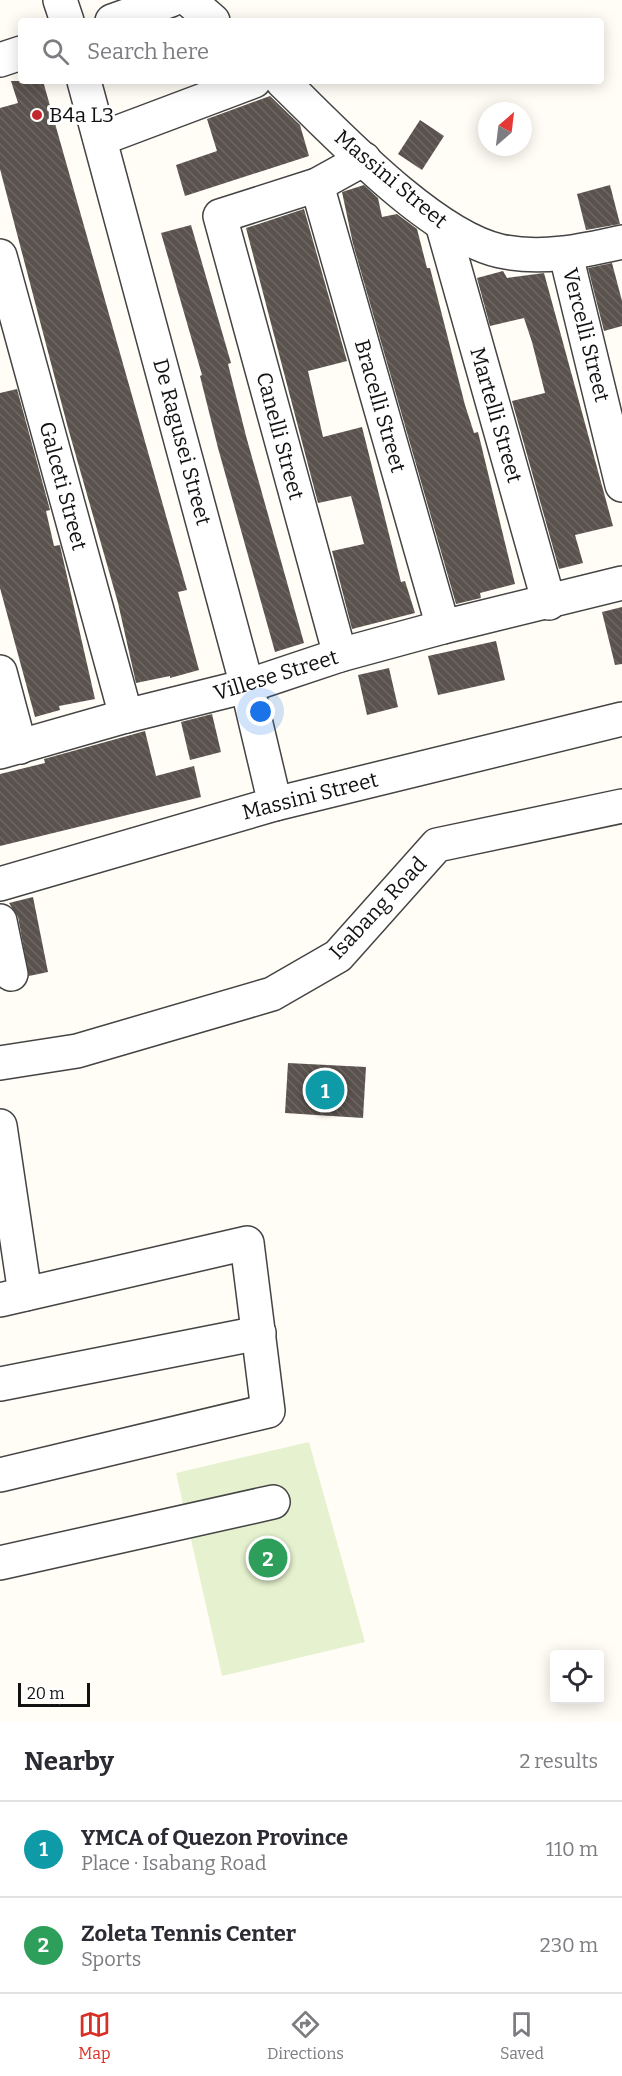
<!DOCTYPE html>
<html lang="en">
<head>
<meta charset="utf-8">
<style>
  :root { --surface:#fff; --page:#f2f2f3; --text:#2b2b33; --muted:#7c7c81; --line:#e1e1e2; --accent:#d93025 }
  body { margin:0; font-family:Bitter,serif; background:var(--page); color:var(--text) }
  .controls { position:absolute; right:18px; bottom:18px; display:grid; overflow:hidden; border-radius:6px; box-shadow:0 3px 15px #0003 }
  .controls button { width:54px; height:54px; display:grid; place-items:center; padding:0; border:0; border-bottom:2px solid var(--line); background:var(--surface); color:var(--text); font:30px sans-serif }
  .compass { position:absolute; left:478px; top:102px; width:54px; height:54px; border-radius:50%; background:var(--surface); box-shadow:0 3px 15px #0003; rotate:28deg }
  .scale { position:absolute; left:18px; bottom:15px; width:72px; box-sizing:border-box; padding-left:6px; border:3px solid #111; border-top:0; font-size:16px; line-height:21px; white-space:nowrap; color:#111; -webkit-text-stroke:4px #fff; paint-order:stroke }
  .you { position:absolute; left:261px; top:712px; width:21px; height:21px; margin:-15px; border:4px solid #fff; border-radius:50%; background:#1a73e8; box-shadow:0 0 0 9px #1a73e833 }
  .badge { display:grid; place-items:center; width:39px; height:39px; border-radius:50%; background:var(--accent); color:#fff; font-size:20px; font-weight:700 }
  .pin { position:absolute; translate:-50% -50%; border:3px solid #fff; box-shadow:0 2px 6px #0006 }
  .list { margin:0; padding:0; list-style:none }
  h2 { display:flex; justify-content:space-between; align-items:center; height:78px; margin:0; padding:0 24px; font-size:26px }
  h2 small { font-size:20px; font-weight:400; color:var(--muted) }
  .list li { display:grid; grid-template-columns:39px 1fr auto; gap:18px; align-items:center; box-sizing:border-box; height:96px; padding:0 24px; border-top:2px solid var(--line) }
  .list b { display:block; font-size:22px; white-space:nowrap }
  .list p { margin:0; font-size:20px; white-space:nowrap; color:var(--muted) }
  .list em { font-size:20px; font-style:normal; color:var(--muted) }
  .icon { flex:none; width:33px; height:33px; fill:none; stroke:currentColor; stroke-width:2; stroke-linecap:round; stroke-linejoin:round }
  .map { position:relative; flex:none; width:622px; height:1722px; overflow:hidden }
  .search { position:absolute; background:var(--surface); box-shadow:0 3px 15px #0003; left:18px; right:18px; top:18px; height:66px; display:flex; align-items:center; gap:15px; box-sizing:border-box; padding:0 21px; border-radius:6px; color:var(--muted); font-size:22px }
  .sheet { height:270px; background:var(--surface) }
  nav { display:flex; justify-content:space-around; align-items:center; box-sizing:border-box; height:84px; border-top:2px solid var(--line); background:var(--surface); font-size:16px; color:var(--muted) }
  nav a { display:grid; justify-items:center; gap:3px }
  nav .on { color:var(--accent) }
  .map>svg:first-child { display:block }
</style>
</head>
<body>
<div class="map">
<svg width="622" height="1722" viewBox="0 0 622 1722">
  <defs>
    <pattern id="building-back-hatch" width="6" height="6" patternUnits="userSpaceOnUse" patternTransform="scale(1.5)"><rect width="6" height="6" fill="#5a524d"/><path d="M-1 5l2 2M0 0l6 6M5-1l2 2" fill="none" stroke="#6d6662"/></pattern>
  </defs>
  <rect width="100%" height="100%" fill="#fffdf5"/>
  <path fill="#e6f2cf" d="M 309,1442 L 365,1642 L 222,1676 L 176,1473 Z"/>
  <g fill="url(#building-back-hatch)">
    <path d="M 11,81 L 43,81 L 187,590 L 178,592 L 199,670 L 170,678 L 170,676 L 136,683 L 118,603 L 68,428 L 0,169 L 0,108 L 18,103 Z"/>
    <path d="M 270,96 L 300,125 L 309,156 L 185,196 L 176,165 L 217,151 L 207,119 Z"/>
    <path d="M 420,120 L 444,136 L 422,170 L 398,154 Z"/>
    <path d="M 364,185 L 378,198 L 382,217 L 397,214 L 417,229 L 427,268 L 430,268 L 465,405 L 474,433 L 478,432 L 515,584 L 480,593 L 481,598 L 456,604 L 353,244 L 342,192 Z"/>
    <path d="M 610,185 L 620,224 L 586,230 L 577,194 Z"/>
    <path d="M 304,209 L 347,361 L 308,371 L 323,437 L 362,427 L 401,582 L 405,581 L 415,613 L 352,629 L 332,551 L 364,544 L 351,496 L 318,503 L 246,228 Z"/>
    <path d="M 191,225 L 231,363 L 228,364 L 246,436 L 304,643 L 275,652 L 218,448 L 200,376 L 202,375 L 161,233 Z"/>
    <path d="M 612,263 L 622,301 L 622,326 L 604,331 L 588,268 Z"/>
    <path d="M 503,271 L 507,278 L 544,273 L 613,526 L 575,535 L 583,563 L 559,569 L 512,401 L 545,393 L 532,342 L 524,318 L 490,326 L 477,278 Z"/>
    <path d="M 17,389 L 50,510 L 46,511 L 54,546 L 60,545 L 61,550 L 95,699 L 59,706 L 60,710 L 35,717 L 0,588 L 0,393 Z"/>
    <path d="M 622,607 L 622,664 L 615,665 L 602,612 Z"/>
    <path d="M 496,641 L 505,680 L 438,695 L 428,656 Z"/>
    <path d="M 389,668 L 398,707 L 367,715 L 358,675 Z"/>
    <path d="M 212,714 L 221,752 L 190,760 L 181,722 Z"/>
    <path d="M 145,731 L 156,776 L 194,766 L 201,797 L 0,846 L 0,774 L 45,763 L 44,759 Z"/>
    <path d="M 33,897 L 48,972 L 29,976 L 18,917 L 9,903 Z"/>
    <path d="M 288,1063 L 366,1067 L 363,1118 L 285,1113 Z"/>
  </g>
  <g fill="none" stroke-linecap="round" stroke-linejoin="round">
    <defs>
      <g id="minor">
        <path d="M 60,0 L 67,21"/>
        <path d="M 189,0 L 213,21"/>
        <path d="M 112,21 L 171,0"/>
        <path d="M 0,60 L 21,53"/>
        <path d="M 84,81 L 247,686 L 275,804"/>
        <path d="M 282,81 C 334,131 430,235 500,251 C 541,260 582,251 622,242"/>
        <path d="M 100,139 L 254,81"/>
        <path d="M 317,185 L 443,627"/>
        <path d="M 443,227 L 549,603"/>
        <path d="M 566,255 L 622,485"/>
        <path d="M 0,256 L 126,716"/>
        <path d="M 340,655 L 220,216 L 317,185 L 364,159"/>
        <path d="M 0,672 L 20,747"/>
        <path d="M 0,752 L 126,716 L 247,686 L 340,655 L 443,627 L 622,583"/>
        <path d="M 0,884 L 275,804 L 622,719"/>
        <path d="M 0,921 L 11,974"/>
        <path d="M 0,1063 L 77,1051 L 272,994 L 338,956 L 437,845 L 622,806"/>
        <path d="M 0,1126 L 25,1294"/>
        <path d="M 0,1300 L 247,1243 L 268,1411 L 0,1475"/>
        <path d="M 0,1384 L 259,1333"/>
        <path d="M 0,1563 L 273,1502"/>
      </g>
    </defs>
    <use href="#minor" stroke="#444" stroke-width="36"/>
    <use href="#minor" stroke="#fff" stroke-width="33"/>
  </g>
  <circle fill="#c4262e" stroke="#fff" stroke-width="2" cx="37" cy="115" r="6"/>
  <g text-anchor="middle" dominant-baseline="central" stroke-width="6" stroke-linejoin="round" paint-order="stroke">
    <g font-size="21" fill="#111" stroke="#fff" text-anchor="start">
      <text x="49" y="115">B4a L3</text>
    </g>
    <g font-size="21" fill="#111" stroke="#fff">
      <text transform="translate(391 179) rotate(40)">Massini Street</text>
      <text transform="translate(586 335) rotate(76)">Vercelli Street</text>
      <text transform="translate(380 406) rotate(74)">Bracelli Street</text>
      <text transform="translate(496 415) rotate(74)">Martelli Street</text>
      <text transform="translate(280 436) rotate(75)">Canelli Street</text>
      <text transform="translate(182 442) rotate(75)">De Ragusei Street</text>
      <text transform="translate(63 486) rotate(75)">Galceti Street</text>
      <text transform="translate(276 675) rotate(-17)">Villese Street</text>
      <text transform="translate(310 796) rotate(-14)">Massini Street</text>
      <text transform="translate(378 908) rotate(-47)">Isabang Road</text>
    </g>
  </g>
</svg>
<div class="controls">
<button><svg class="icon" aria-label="locate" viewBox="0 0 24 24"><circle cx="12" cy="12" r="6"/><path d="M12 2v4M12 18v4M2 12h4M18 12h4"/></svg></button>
</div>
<svg class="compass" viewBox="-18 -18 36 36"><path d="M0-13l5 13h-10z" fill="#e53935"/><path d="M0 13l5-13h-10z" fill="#7c7c81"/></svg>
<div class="scale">20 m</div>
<div class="you"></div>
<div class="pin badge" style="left:325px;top:1090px;background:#0f9aa8">1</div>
<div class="pin badge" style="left:268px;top:1558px;background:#2e9e5b">2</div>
<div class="search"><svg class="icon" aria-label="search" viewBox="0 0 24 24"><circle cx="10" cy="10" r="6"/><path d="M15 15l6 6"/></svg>Search here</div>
</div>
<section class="sheet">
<h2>Nearby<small>2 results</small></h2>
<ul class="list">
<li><span class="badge" style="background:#0f9aa8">1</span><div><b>YMCA of Quezon Province</b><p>Place · Isabang Road</p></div><em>110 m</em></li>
<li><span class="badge" style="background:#2e9e5b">2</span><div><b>Zoleta Tennis Center</b><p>Sports</p></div><em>230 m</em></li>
</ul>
</section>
<nav>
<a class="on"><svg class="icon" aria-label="map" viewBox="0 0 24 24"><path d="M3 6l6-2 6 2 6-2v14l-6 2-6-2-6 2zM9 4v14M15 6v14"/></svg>Map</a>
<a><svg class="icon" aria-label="directions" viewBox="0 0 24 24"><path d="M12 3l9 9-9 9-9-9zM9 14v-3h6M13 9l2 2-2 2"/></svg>Directions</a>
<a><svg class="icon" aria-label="saved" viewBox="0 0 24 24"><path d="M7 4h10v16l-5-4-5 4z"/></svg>Saved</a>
</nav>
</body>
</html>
